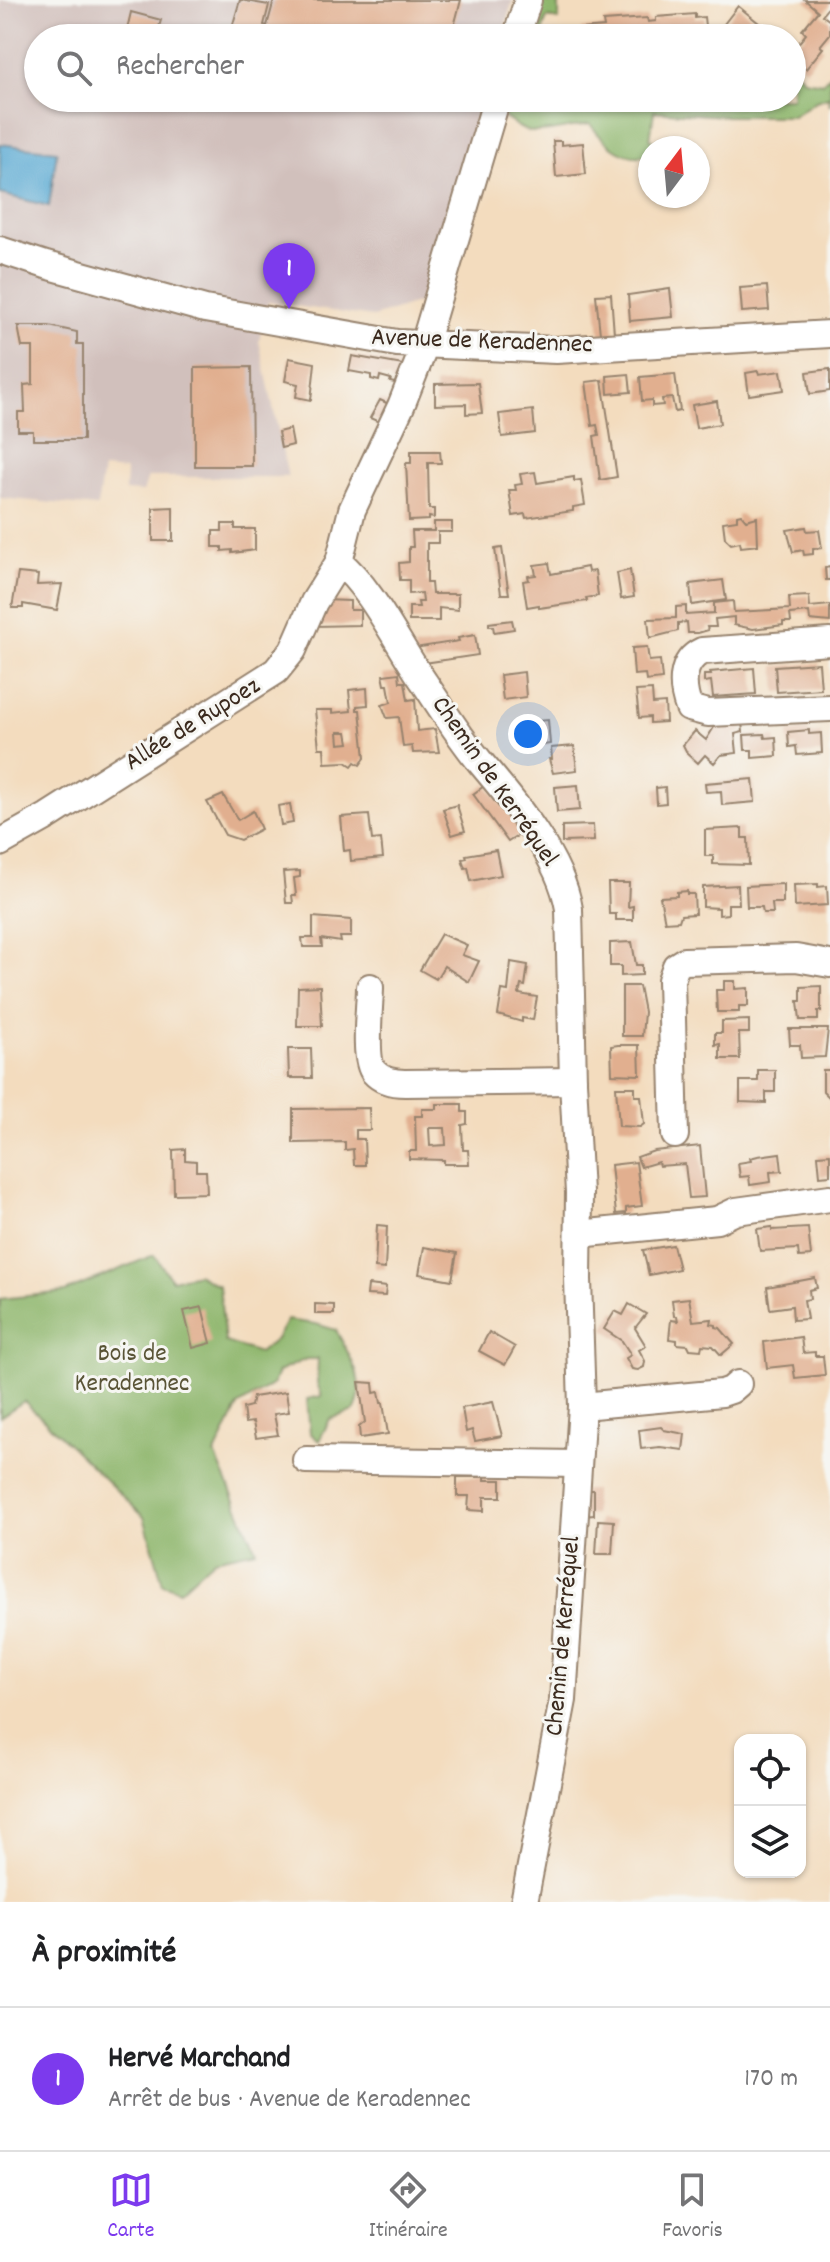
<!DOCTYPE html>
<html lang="fr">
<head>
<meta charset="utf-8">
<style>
  :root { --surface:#fff; --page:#f2f2f2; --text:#202124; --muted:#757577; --line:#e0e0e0; --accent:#7c3aed }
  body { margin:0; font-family:Dekko,sans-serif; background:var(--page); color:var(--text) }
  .controls { position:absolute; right:24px; bottom:24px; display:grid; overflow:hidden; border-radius:16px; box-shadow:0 2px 6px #0004 }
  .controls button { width:72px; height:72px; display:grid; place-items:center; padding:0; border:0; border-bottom:2px solid var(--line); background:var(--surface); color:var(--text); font:40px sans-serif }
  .compass { position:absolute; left:638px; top:136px; width:72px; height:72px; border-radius:50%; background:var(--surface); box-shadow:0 2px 6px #0004; rotate:16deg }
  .you { position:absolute; left:528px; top:734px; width:28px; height:28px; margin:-20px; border:6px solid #fff; border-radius:50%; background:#1a73e8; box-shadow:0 0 0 12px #1a73e833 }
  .badge { display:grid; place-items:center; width:52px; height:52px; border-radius:50%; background:var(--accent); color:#fff; font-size:26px; font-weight:700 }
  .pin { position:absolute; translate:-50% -66px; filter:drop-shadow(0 2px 4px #0008) }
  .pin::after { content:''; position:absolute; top:42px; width:28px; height:24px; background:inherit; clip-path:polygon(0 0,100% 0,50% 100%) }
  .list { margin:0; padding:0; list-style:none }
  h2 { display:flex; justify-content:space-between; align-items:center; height:104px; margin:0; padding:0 32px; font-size:34px }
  h2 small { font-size:26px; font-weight:400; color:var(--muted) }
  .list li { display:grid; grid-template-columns:52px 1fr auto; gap:24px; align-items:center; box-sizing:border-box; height:144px; padding:0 32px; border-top:2px solid var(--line) }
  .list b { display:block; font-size:30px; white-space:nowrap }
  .list p { margin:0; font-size:26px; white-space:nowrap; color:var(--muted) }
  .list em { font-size:26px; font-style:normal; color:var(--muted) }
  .icon { flex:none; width:44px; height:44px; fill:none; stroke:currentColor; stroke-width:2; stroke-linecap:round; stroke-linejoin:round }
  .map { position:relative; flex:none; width:830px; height:1902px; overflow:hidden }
  .search { position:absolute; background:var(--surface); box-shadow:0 2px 6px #0004; left:24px; right:24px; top:24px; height:88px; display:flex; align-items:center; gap:20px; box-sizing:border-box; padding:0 28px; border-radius:44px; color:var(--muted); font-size:30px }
  .sheet { height:248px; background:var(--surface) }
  nav { display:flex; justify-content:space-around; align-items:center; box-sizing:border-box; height:112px; border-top:2px solid var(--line); background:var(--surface); font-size:22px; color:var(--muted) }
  nav a { display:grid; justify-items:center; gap:4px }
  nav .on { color:var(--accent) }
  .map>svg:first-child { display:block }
</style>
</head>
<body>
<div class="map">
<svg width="830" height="1902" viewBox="0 0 830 1902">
  <rect width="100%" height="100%" fill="#f6f6f2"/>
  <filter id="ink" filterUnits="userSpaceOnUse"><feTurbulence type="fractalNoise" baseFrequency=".0125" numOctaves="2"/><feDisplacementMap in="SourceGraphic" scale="16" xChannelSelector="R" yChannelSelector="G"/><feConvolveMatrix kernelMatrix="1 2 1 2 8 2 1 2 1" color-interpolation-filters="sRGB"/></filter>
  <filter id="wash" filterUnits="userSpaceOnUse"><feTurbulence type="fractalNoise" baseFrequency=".006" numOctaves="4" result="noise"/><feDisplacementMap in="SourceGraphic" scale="32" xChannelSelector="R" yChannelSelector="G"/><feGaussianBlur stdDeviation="1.8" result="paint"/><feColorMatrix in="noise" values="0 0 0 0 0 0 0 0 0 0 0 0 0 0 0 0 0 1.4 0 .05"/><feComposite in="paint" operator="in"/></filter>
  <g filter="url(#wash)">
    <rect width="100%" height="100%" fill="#f3dcbe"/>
    <path fill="#d1c0bc" d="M 0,0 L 513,0 L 501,38 L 38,38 L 38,98 L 482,98 L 419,302 L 373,317 L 268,302 L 259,341 L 288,477 L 148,477 L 143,492 L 125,491 L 126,471 L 103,469 L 97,507 L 0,498 Z"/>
    <g fill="#8eb66c" stroke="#647045" stroke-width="2">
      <path d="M 541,1 L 559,3 L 559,20 L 547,18 L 540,38 L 520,38 L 531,9 Z"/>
      <path d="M 792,70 L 796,71 L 804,80 L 823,83 L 830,75 L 830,105 L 828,97 L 816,101 L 793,116 L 726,116 L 654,111 L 650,139 L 659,146 L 650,148 L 650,154 C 626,163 604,143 590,124 C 572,126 543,135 527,131 C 519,129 512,122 505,118 L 503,104 L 505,98 L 528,98 L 530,104 L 544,103 L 548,98 L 792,98 Z"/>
      <path d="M 154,1255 L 172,1280 L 197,1274 L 219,1286 L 225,1342 L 259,1353 L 276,1339 L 287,1320 L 316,1324 L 336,1330 C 349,1355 369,1384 354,1411 L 330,1419 L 319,1441 L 310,1433 L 307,1399 L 322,1396 L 317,1383 L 318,1359 L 306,1359 L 278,1372 L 273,1384 L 238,1406 L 215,1454 L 256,1550 L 214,1559 L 180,1590 L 163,1584 L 144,1517 L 24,1401 L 0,1417 L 0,1299 L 65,1292 Z"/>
    </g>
    <path fill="#58a9d3" stroke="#4a6a78" stroke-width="2" d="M 0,144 L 57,151 L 49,206 L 0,194 Z"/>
    <g id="blocks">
      <g fill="#e1af8f" fill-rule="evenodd">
        <path d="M 240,0 L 269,5 L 264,25 L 267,26 L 274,0 L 461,0 L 451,38 L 229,38 Z"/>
        <path d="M 805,0 L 830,0 L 830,5 L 822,15 L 830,21 L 830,34 L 820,46 L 823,48 L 806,69 L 792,59 L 792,51 L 806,34 L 802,30 L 818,11 Z"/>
        <path d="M 738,6 L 760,24 L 756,29 L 767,38 L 741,38 L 724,24 Z"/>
        <path d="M 131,12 L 161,20 L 156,38 L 125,38 Z"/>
        <path d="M 695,14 L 695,18 L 704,17 L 706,35 L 676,38 L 566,38 L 566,36 L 581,34 L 581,29 L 604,27 L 603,21 L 647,18 L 648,22 L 656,21 L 656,17 Z"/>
        <path d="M 553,141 L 561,141 L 561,145 L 583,143 L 586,174 L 556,177 Z"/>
        <path d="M 767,286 L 769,310 L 742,312 L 740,288 Z"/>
        <path d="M 670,289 L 673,317 L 630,321 L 628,295 Z"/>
        <path d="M 611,294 L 614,334 L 600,334 L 596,295 Z"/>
        <path d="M 18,326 L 49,326 L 77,332 L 77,344 L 83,344 L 83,440 L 33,440 L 33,431 L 18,431 L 18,412 L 25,412 L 24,385 L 33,384 L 33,347 L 22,347 Z"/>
        <path d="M 352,356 L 403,365 L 400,380 L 396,379 L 395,383 L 390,382 L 391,379 L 380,376 L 379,381 L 371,379 L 371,375 L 349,371 Z"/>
        <path d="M 289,358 L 315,363 L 311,400 L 296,397 L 298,384 L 285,381 Z"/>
        <path d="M 251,367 L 252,466 L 195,466 L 195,368 Z"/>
        <path d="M 830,369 L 830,391 L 810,394 L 807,372 Z"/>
        <path d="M 758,371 L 759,374 L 781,371 L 784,390 L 749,395 L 746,373 Z"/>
        <path d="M 629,374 L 631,392 L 608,394 L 607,376 Z"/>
        <path d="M 675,374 L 680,411 L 675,412 L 672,398 L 662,399 L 663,405 L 652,406 L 652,400 L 642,401 L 640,377 Z"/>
        <path d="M 602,380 L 617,477 L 600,480 L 594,436 L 599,435 L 597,425 L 592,426 L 586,382 Z"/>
        <path d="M 478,383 L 482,413 L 466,414 L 466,404 L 435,405 L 435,384 Z"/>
        <path d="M 380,400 L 389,404 L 379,422 L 370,418 Z"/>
        <path d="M 717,401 L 720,424 L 696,428 L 692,405 Z"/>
        <path d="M 533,410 L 535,433 L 502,437 L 499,414 Z"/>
        <path d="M 290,429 L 293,445 L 281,448 L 278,432 Z"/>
        <path d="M 411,451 L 440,451 L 441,463 L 428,463 L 429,509 L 434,509 L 434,518 L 429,517 L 429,520 L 409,521 L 406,463 L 411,463 Z"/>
        <path d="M 535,472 L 537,483 L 574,477 L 574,481 L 581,480 L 585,505 L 573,507 L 573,511 L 526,518 L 525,514 L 513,516 L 509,490 L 516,490 L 515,485 L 522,484 L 520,474 Z"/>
        <path d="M 173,507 L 173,541 L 153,541 L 153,508 Z"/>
        <path d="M 741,514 L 746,520 L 757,517 L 758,545 L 741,547 L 740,542 L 731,544 L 725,538 L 723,522 L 737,520 L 737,515 Z"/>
        <path d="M 434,522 L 452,522 L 452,532 L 438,532 L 438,543 L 427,543 L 427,583 L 431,583 L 432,594 L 458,594 L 458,610 L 439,608 L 439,621 L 409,621 L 409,607 L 419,607 L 418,602 L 423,602 L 422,593 L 409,594 L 409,580 L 400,580 L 399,563 L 409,562 L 409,547 L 413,547 L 412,531 L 434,531 Z"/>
        <path d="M 222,524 L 235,524 L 235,529 L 255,529 L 255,550 L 232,553 L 232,550 L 222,551 L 222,547 L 213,547 L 213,531 L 222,531 Z"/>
        <path d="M 806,527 L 807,531 L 819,530 L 822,548 L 813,549 L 813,554 L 804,555 L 803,550 L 793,552 L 787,530 Z"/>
        <path d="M 502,548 L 504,562 L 509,594 L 501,594 L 495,549 Z"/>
        <path d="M 549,563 L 551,574 L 587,567 L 588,572 L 595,571 L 598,596 L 586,598 L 587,601 L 539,608 L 539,605 L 527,607 L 523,581 L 529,580 L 528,576 L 536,575 L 534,565 Z"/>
        <path d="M 830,567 L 830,580 L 826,580 L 825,568 Z"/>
        <path d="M 630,570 L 634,597 L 621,599 L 617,573 Z"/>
        <path d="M 18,573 L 38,575 L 37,585 L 62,584 L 57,610 L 23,604 L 23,608 L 12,608 Z"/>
        <path d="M 723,580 L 726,600 L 692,605 L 690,584 Z"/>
        <path d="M 809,596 L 810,607 L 830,605 L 830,622 L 810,620 L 809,612 L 790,614 L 791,622 L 783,622 L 783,625 L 753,629 L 734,625 L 734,617 L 725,618 L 715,619 L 716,627 L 707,627 L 708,630 L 698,633 L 688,633 L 687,622 L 678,623 L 678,631 L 650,638 L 648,619 L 676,618 L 676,607 L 686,606 L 686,615 L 714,613 L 714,603 L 733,601 L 734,612 L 790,609 L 789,597 Z"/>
        <path d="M 323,600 L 350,601 L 350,610 L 360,610 L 360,625 L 315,626 Z"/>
        <path d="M 512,620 L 514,629 L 494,632 L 493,626 L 489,626 L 489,623 Z"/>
        <path d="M 475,635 L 478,655 L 424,663 L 423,656 L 415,657 L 414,648 L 459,641 L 458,638 Z"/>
        <path d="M 647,647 L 649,661 L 660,660 L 662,679 L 646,681 L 645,674 L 634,675 L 632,648 Z"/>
        <path d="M 819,663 L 821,689 L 777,692 L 775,666 Z"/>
        <path d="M 754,668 L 756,694 L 713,697 L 711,681 L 704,682 L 704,675 L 711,675 L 710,672 Z"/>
        <path d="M 524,672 L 526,697 L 503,700 L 500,675 Z"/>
        <path d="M 399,673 L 400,682 L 405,682 L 408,700 L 415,699 L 417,731 L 435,729 L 439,752 L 413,753 L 412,746 L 403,747 L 399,717 L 387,718 L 382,705 L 391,702 L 388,685 L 385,685 L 383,675 Z"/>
        <path d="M 367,688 L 368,705 L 357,706 L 357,710 L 360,710 L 365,758 L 360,765 L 355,762 L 352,766 L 346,762 L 325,763 L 324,748 L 319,748 L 315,710 L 332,710 L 332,713 L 351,711 L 349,690 ZM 338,732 L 347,732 L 349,743 L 339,744 Z"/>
        <path d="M 652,690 L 653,704 L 665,703 L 666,722 L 650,723 L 650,717 L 639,718 L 636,691 Z"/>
        <path d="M 548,720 L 550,744 L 530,747 L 527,722 Z"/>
        <path d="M 742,722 L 743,732 L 735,734 L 737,753 L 721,755 L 714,763 L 705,755 L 698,763 L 687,753 L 683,745 L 695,731 L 706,740 L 716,724 Z"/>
        <path d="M 809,730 L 809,734 L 821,733 L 822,753 L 797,755 L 796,746 L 789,747 L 788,732 Z"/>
        <path d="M 764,734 L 765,738 L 776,737 L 777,756 L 752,758 L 752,750 L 745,750 L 744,735 Z"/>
        <path d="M 574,746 L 577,770 L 553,773 L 549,759 L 552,759 L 551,748 Z"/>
        <path d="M 753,779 L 755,802 L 722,805 L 721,791 L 706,792 L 705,783 Z"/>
        <path d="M 487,784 L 522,833 L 508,842 L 473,794 Z"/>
        <path d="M 578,785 L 580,810 L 557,812 L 555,787 Z"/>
        <path d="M 665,787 L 666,803 L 657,804 L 656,788 Z"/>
        <path d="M 223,795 L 238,820 L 253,811 L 261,829 L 240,840 L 225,835 L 207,802 Z"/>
        <path d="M 290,804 L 293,823 L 281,825 L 278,806 Z"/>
        <path d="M 457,805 L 465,831 L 452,835 L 443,809 Z"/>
        <path d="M 369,815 L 372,840 L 381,839 L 383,858 L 351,861 L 350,850 L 344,851 L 341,817 Z"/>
        <path d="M 593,825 L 594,841 L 562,842 L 562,826 Z"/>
        <path d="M 742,828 L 742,838 L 748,838 L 749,865 L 713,864 L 713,856 L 705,856 L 705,830 Z"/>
        <path d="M 496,850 L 501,875 L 471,881 L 468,867 L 465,868 L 462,859 L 467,858 L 466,855 Z"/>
        <path d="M 300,871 L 300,877 L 294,878 L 296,895 L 292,895 L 293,903 L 286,903 L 283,872 Z"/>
        <path d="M 608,883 L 629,883 L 628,907 L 633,906 L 633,920 L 616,920 L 616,914 L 609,914 Z"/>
        <path d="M 783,884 L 783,903 L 772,903 L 773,913 L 763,913 L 762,907 L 747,907 L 746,886 Z"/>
        <path d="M 818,884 L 818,887 L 827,886 L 828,905 L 795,907 L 794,885 Z"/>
        <path d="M 738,885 L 739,904 L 728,904 L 728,914 L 719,915 L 719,908 L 703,907 L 703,887 Z"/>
        <path d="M 687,891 L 687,894 L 694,894 L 695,914 L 681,915 L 679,921 L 665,922 L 660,897 L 677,896 L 677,892 Z"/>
        <path d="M 313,917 L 351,920 L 351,937 L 340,937 L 341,942 L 321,939 L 322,947 L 303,947 L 302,938 L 313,938 Z"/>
        <path d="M 441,934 L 467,945 L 462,955 L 479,961 L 469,982 L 444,966 L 436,979 L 420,970 Z"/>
        <path d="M 632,942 L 636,965 L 642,965 L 642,975 L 621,976 L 621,966 L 610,966 L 610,943 Z"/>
        <path d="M 511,962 L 528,965 L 525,986 L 521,985 L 519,994 L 537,997 L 533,1020 L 522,1018 L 522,1022 L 498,1015 L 502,990 L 508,991 Z"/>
        <path d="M 724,981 L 735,981 L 735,989 L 748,988 L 748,1006 L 739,1006 L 739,1012 L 717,1012 L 716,990 L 724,990 Z"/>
        <path d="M 320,986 L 322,1026 L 297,1026 L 298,987 Z"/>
        <path d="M 622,986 L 639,986 L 644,1012 L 642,1036 L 622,1036 Z"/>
        <path d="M 821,986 L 821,1011 L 818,1011 L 818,1020 L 800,1020 L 798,1001 L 801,1001 L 801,987 Z"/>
        <path d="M 749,1020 L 749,1033 L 739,1033 L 740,1059 L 720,1059 L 720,1044 L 715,1045 L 715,1033 L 722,1033 L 722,1021 Z"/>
        <path d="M 789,1029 L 828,1029 L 825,1057 L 801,1058 L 800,1045 L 790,1045 Z"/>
        <path d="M 618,1045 L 639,1045 L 640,1075 L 612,1074 L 611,1046 Z"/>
        <path d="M 288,1049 L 311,1049 L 312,1078 L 289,1078 Z"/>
        <path d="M 758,1070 L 775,1070 L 775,1092 L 766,1092 L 766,1103 L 740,1102 L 740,1081 L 758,1081 Z"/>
        <path d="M 823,1070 L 830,1070 L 830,1098 L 823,1091 Z"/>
        <path d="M 616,1087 L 635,1087 L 635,1096 L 641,1096 L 644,1124 L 640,1127 L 619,1126 Z"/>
        <path d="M 437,1104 L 462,1104 L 462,1112 L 467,1112 L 467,1124 L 462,1125 L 463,1150 L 468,1150 L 469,1164 L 444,1164 L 444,1160 L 409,1159 L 409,1151 L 416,1151 L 415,1116 L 422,1116 L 422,1109 L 437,1109 ZM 429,1128 L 445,1128 L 446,1145 L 430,1146 Z"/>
        <path d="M 369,1108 L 370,1130 L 356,1130 L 356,1139 L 364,1139 L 365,1165 L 354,1165 L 353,1149 L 345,1150 L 345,1142 L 293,1143 L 293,1109 Z"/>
        <path d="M 700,1146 L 705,1197 L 689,1198 L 685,1164 L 659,1166 L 658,1162 L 641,1167 L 637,1157 L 654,1151 Z"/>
        <path d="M 185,1149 L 185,1160 L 196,1161 L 196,1171 L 206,1171 L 207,1193 L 174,1194 L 173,1150 Z"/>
        <path d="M 780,1153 L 782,1171 L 770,1172 L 771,1182 L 750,1185 L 749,1176 L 740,1177 L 738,1163 L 751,1161 L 750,1158 L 758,1156 Z"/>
        <path d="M 830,1154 L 830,1175 L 820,1176 L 818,1155 Z"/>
        <path d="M 636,1162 L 642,1206 L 626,1208 L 626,1213 L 616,1214 L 611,1165 Z"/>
        <path d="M 377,1225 L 387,1226 L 385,1269 L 375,1268 Z"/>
        <path d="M 772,1227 L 772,1230 L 808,1228 L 811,1256 L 799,1257 L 798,1249 L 760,1251 L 757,1229 Z"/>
        <path d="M 673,1245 L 679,1269 L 649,1275 L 643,1250 Z"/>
        <path d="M 424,1247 L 457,1253 L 452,1280 L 419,1274 Z"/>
        <path d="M 815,1278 L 817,1288 L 809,1290 L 810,1299 L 804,1300 L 807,1319 L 793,1320 L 792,1306 L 770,1309 L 767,1287 Z"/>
        <path d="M 368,1285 L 386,1287 L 385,1296 L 367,1295 Z"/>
        <path d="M 689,1298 L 693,1321 L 712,1319 L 711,1324 L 716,1325 L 716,1327 L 720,1328 L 734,1344 L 721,1355 L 713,1346 L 702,1345 L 701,1350 L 690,1349 L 688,1345 L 677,1344 L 677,1340 L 669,1339 L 671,1320 L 678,1321 L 677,1316 L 674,1316 L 672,1300 Z"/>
        <path d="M 315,1304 L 334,1305 L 334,1314 L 315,1314 Z"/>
        <path d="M 629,1304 L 646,1314 L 635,1328 L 646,1346 L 639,1350 L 645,1361 L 644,1367 L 638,1370 L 632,1369 L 626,1358 L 631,1355 L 622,1341 L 604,1329 L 615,1311 L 623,1315 Z"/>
        <path d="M 202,1307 L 211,1343 L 193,1348 L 184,1311 Z"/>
        <path d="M 489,1332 L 515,1347 L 505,1365 L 479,1351 Z"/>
        <path d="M 801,1337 L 803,1353 L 815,1352 L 815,1356 L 823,1356 L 825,1375 L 795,1378 L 793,1365 L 767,1368 L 764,1342 Z"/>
        <path d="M 359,1382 L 373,1383 L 374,1393 L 379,1392 L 381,1403 L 383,1403 L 388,1434 L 360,1438 L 359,1427 L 365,1422 Z"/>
        <path d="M 286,1392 L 289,1412 L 274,1414 L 278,1435 L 256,1438 L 253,1422 L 245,1423 L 243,1408 L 251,1406 L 253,1397 Z"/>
        <path d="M 493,1402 L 502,1436 L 475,1441 L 472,1430 L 466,1432 L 462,1408 Z"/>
        <path d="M 661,1427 L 664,1430 L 685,1434 L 683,1450 L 660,1447 L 641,1449 L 639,1430 Z"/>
        <path d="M 457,1477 L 485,1477 L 485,1480 L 501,1480 L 501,1497 L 484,1497 L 484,1511 L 468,1510 L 469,1496 L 457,1496 Z"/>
        <path d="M 583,1490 L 594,1490 L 594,1515 L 583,1516 Z"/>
        <path d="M 598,1520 L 614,1521 L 612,1554 L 596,1554 Z"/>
      </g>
    </g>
  </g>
  <g filter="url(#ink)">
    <use href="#blocks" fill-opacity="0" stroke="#97836e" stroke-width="2"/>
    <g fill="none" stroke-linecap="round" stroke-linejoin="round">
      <defs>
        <g id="minor">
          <path d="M 516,38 L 528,0"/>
          <path d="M 497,98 L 420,358 L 401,406 L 352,510 L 339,562 C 372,588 399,647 424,682 C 442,709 460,738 481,763 C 514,802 561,858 569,909 L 573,1081 L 579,1193 L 578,1279 L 582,1406 L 563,1700 L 524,1902"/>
          <path d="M 0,250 L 46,265 L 205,309 L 397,343 L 556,350 L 830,334"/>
          <path d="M 830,642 L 702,651 C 680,661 681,687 689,708 L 708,713 L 830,708"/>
          <path d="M 0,843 L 48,816 L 276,671 L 293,650 L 314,602 L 339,562"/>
          <path d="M 370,987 C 370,1006 363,1059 374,1072 C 382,1081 394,1083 405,1083 L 573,1081"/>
          <path d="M 675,1135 L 671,980 L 676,966 L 684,961 L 796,958 L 830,964"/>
          <path d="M 579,1234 L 717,1220 L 736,1211 L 830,1198"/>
          <path d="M 582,1406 L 722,1393 L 731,1390 L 738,1384"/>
          <path d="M 306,1460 L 576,1464"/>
        </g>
      </defs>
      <use href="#minor" stroke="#97836e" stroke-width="30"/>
      <use href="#minor" stroke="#fff" stroke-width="26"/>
    </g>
  </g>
  <g text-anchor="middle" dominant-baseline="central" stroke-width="6" stroke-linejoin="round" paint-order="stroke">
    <g font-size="26" fill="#3b2a1e" stroke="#f6f6f2">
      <text transform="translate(482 342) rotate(2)">Avenue de Keradennec</text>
      <text transform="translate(193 725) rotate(-32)">Allée de Rupoez</text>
      <text transform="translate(494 782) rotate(55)">Chemin de Kerréquel</text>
      <text transform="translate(564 1636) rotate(-85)">Chemin de Kerréquel</text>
    </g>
    <g font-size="26" fill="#595436" stroke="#f6f6f2">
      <text x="132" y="1354">Bois de<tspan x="132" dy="30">Keradennec</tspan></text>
    </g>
  </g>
</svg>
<div class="controls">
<button><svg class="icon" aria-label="locate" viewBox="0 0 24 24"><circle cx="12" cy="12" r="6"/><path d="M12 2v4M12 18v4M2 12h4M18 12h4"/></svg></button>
<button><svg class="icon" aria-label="layers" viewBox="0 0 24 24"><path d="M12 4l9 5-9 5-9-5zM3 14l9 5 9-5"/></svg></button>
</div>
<svg class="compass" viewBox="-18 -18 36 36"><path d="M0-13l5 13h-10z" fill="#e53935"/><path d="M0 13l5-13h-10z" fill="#757577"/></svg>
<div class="you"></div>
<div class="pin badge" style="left:289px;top:309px">1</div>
<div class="search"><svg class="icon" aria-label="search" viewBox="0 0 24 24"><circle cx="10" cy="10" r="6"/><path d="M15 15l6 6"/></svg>Rechercher</div>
</div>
<section class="sheet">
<h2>À proximité<small></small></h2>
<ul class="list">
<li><span class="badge">1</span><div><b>Hervé Marchand</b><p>Arrêt de bus · Avenue de Keradennec</p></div><em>170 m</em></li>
</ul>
</section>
<nav>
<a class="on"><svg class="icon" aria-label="map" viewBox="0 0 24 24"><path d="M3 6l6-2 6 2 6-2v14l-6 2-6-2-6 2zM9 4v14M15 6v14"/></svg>Carte</a>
<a><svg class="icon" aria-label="directions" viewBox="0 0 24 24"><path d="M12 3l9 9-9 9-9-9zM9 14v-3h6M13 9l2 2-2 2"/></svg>Itinéraire</a>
<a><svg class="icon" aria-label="saved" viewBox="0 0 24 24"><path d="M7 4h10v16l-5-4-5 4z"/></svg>Favoris</a>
</nav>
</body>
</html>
